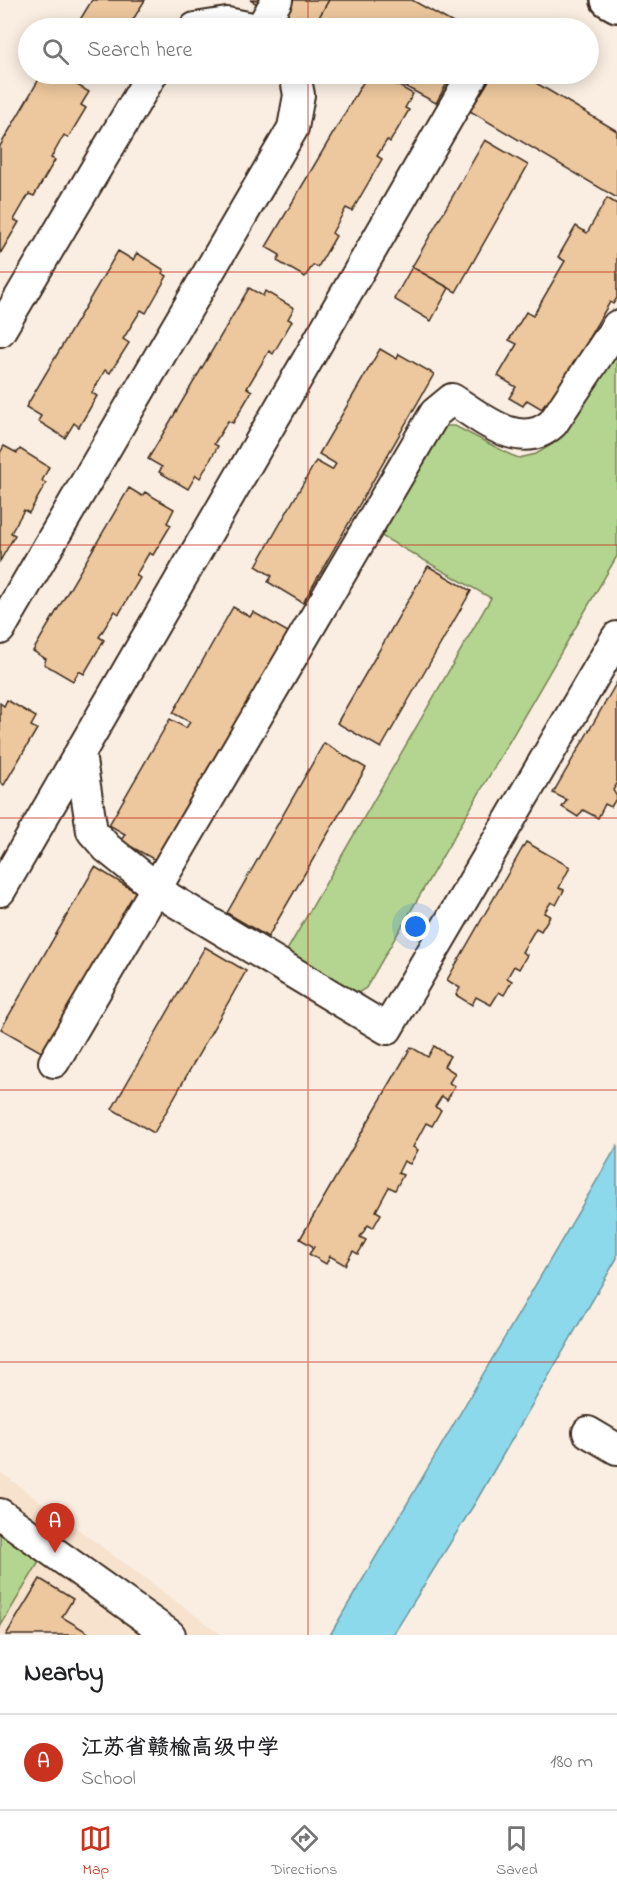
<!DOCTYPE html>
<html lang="en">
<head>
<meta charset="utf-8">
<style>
  :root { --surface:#fff; --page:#f6f6f6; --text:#202124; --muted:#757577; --line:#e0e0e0; --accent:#c8321e }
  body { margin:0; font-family:"Indie Flower","LXGW WenKai TC",sans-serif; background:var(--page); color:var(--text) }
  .you { position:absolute; left:416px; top:927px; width:21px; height:21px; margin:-15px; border:4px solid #fff; border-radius:50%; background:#1a73e8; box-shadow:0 0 0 9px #1a73e833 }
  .badge { display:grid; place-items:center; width:39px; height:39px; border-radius:50%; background:var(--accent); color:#fff; font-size:20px; font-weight:700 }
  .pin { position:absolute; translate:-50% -50px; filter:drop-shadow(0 2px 3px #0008) }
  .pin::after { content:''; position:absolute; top:32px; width:21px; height:18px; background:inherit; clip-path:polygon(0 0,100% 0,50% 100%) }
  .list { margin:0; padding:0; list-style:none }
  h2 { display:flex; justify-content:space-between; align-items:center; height:78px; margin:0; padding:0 24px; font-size:26px }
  h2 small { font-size:20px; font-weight:400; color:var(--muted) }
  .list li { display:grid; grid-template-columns:39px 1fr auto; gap:18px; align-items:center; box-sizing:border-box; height:96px; padding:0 24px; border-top:2px solid var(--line) }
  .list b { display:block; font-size:22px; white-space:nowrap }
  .list p { margin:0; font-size:20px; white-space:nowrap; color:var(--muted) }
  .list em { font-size:20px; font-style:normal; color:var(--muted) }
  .icon { flex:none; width:33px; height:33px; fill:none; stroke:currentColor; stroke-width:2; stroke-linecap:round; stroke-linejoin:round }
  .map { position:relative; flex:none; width:617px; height:1635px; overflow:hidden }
  .search { position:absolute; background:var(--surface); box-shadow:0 3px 15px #0003; left:18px; right:18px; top:18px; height:66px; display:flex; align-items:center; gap:15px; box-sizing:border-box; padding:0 21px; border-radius:33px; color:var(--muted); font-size:22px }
  .sheet { height:174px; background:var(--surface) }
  nav { display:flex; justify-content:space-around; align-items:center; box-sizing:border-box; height:84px; border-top:2px solid var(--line); background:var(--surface); font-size:16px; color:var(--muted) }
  nav a { display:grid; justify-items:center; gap:3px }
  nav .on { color:var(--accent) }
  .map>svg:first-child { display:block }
</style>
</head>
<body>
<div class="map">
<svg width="617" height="1635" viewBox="0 0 617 1635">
  <rect width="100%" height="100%" fill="#faeee2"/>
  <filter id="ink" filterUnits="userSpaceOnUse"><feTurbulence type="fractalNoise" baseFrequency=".0167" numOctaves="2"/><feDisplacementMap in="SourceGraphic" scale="12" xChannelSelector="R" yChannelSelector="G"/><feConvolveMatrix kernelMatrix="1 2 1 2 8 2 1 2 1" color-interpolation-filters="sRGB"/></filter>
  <g filter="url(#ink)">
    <path fill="#f6e2cd" d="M 0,1472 L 222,1635 L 0,1635 Z"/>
    <g fill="#b4d58f" stroke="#788056" stroke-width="1.5">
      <path d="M 617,352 L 617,556 L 366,988 L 358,993 L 286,952 L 491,598 L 376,533 L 430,440 L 446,426 L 455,426 L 511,455 L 519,458 L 536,454 L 553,444 Z"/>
      <path d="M 0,1529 L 32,1552 L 39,1562 L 0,1627 Z"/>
    </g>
    <path fill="#8cd9ec" stroke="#6c939a" stroke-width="1.5" d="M 617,1146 L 617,1258 L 475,1503 L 393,1635 L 330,1635 Z"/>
    <g fill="#edc79d" stroke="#3b2a1e" stroke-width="1.5">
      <path d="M 92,0 L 145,0 L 128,28 L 75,28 Z"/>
      <path d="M 250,0 L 329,0 L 313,28 L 301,28 Z"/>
      <path d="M 329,0 L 412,0 L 455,24 L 452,28 L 313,28 Z"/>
      <path d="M 42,74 L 57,78 L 59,74 L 89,92 L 81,105 L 86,108 L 68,138 L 64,135 L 51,158 L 55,160 L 34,196 L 29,194 L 14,220 L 19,222 L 0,254 L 0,146 Z"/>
      <path d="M 368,74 L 378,74 L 413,94 L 405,108 L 409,110 L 390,142 L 387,140 L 377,156 L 382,159 L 352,211 L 346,208 L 332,233 L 336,236 L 318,267 L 313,265 L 305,277 L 277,261 L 280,255 L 266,247 Z"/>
      <path d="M 382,74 L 452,74 L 436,103 Z"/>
      <path d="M 493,74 L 521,74 L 617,131 L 617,198 L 470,111 Z"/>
      <path d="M 485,140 L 528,165 L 456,292 L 412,267 Z"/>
      <path d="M 607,198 L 617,204 L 617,298 L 613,304 L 610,302 L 588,339 L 592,341 L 550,406 L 545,403 L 542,409 L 527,400 L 523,406 L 509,398 L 516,387 L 498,376 L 517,344 L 509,340 L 526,312 L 533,316 L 565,261 L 558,257 L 576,226 L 587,233 Z"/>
      <path d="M 118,251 L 133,260 L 137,253 L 164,270 L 162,273 L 167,276 L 146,313 L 141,310 L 123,339 L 129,343 L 110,373 L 105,370 L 92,393 L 97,396 L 79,427 L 74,423 L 65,438 L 38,421 L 41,416 L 26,407 Z"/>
      <path d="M 412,267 L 449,288 L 431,321 L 394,299 Z"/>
      <path d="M 249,288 L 263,296 L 265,291 L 294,308 L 288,319 L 292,321 L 273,354 L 269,351 L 247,388 L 252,391 L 233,423 L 228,421 L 214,444 L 218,446 L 200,478 L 196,475 L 188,489 L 159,472 L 162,467 L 148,459 Z"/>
      <path d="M 380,349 L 397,359 L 399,354 L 434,374 L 303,603 L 268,582 L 272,576 L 256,566 L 316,461 L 332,470 L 336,464 L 319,454 Z"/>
      <path d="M 4,446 L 17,453 L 20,449 L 49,467 L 42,481 L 46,483 L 29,513 L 24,510 L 11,533 L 15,535 L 0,561 L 0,453 Z"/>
      <path d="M 129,488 L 142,496 L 145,492 L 174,509 L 167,523 L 171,525 L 153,555 L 149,553 L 136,575 L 140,578 L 119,614 L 115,611 L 99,637 L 104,640 L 84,674 L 79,671 L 73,681 L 44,664 L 46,659 L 33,651 Z"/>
      <path d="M 428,566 L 471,591 L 381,748 L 337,723 Z"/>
      <path d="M 233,607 L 250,617 L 253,612 L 288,632 L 157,861 L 121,841 L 125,834 L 109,825 L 170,719 L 186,728 L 190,722 L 173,713 Z"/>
      <path d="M 617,682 L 617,784 L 613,790 L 617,797 L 611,807 L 605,804 L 598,818 L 583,810 L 578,817 L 562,807 L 567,800 L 553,793 Z"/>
      <path d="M 7,700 L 36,717 L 31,726 L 37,729 L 4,785 L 0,782 L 0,703 L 4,706 Z"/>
      <path d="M 324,743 L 366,768 L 268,937 L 227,913 Z"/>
      <path d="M 526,842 L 570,867 L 559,888 L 564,890 L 556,905 L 551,902 L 544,913 L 550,916 L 541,931 L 536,928 L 522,952 L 527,955 L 519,969 L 514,966 L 507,978 L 512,981 L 504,995 L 499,992 L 491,1005 L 476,997 L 472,1005 L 456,995 L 460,988 L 447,980 Z"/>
      <path d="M 95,867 L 136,892 L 43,1053 L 1,1029 Z"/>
      <path d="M 205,947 L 246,971 L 154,1133 L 112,1109 Z"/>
      <path d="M 434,1046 L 450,1056 L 444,1066 L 455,1073 L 449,1083 L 455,1086 L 447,1100 L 442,1096 L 435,1107 L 441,1110 L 432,1126 L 426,1123 L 413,1147 L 418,1150 L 410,1164 L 404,1161 L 398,1173 L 403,1175 L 395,1190 L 389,1187 L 376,1211 L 381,1214 L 373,1228 L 368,1225 L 360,1237 L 366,1240 L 358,1254 L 353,1251 L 345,1265 L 330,1256 L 326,1264 L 309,1254 L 314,1247 L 300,1239 L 411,1047 L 428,1057 Z"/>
      <path d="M 40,1579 L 73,1599 L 62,1617 L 92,1635 L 6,1635 Z"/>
    </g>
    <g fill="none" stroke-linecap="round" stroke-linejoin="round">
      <defs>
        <g id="minor">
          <path d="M 195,28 L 227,23 L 252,28"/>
          <path d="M 261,28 L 277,0"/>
          <path d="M 0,331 L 152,74"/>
          <path d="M 0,629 L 293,128 L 299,95 L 295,74"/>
          <path d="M 80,754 L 92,831 L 107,848 L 169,898 L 387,1029 L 617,637"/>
          <path d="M 0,891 L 472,76"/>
          <path d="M 54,1062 L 435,413 L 452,399 C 482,418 521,453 553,423 L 617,326"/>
          <path d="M 588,1432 L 617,1449"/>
          <path d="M 0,1514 L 170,1635"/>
        </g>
        <path id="major" d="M 608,0 L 617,5"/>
      </defs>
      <use href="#minor" stroke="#3b2a1e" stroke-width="34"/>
      <use href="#major" stroke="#3b2a1e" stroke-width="38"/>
      <use href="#minor" stroke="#fff" stroke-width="30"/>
      <use href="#major" stroke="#fff" stroke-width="33"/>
    </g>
  </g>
  <path fill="none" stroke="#c8321e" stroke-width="1.5" stroke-opacity="0.55" d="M 308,0 L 308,28M 308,74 L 308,1635M 0,272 L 617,272M 0,545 L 617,545M 0,818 L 617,818M 0,1090 L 617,1090M 0,1362 L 617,1362"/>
</svg>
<div class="you"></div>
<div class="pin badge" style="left:55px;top:1553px">A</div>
<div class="search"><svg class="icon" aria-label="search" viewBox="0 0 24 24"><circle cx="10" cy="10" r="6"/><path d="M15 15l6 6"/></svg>Search here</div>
</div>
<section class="sheet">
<h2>Nearby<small></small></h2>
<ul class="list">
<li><span class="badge">A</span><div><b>江苏省赣榆高级中学</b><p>School</p></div><em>180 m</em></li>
</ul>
</section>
<nav>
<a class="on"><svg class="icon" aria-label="map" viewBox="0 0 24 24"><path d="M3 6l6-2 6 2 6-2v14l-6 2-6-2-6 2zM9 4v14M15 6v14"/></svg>Map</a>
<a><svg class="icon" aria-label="directions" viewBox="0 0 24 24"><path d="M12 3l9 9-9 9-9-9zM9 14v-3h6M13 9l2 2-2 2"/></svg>Directions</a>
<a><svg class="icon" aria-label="saved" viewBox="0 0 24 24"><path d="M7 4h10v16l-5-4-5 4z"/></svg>Saved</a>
</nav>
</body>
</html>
